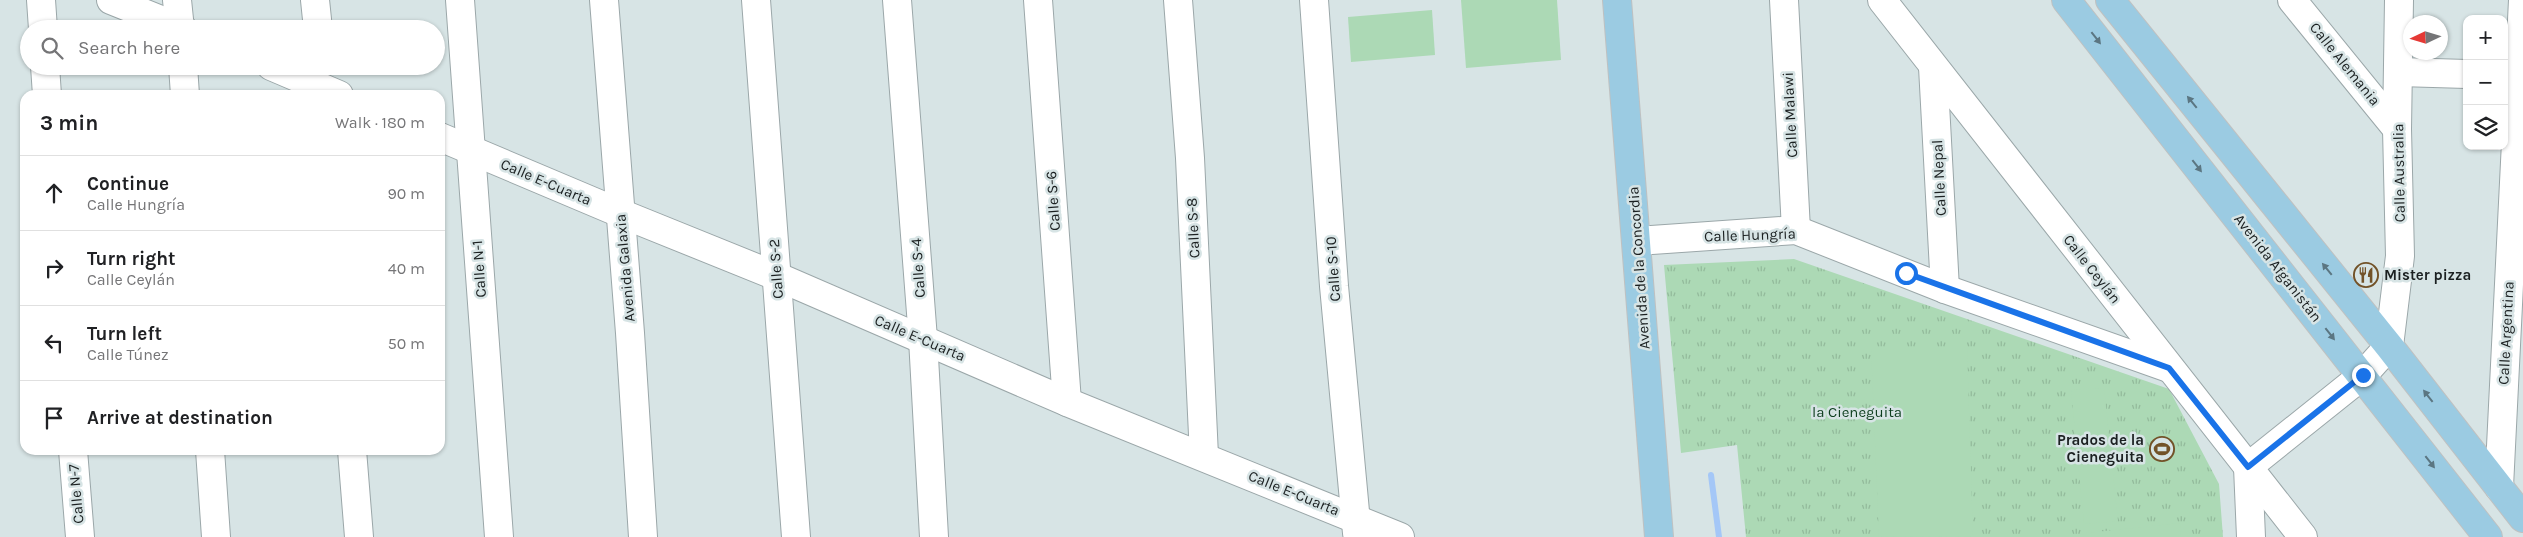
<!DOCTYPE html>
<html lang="en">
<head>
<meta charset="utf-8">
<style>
  :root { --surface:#fff; --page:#f2f2f2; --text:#202124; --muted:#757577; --line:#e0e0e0 }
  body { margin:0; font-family:Karla,sans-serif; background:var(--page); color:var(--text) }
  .controls { position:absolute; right:15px; top:15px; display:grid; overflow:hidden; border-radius:10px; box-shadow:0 1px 4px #0004 }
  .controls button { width:45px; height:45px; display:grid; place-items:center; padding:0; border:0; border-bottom:1px solid var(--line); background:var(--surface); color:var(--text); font:25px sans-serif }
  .compass { position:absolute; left:2403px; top:15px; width:45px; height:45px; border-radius:50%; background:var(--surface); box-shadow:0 1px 4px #0004; rotate:266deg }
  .stop { position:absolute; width:15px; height:15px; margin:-11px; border:4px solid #1a73e8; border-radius:50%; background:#fff }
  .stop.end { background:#1a73e8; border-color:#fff; box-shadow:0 1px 5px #0008 }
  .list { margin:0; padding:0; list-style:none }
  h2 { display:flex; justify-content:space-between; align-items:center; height:65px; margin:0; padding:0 20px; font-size:21px }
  h2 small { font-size:16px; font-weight:400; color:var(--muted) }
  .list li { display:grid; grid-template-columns:32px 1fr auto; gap:15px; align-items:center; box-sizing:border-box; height:75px; padding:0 20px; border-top:1px solid var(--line) }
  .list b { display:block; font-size:19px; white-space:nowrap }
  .list p { margin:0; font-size:16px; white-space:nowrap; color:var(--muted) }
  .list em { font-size:16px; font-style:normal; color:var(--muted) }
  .icon { flex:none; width:28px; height:28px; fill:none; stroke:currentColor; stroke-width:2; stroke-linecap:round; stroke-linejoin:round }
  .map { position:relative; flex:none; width:2523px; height:537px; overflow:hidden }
  .search { position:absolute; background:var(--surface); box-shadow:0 1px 4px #0004; left:20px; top:20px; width:425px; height:55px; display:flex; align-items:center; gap:12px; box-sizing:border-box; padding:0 18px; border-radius:28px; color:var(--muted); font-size:19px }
  .panel { position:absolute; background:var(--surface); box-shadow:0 1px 4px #0004; left:20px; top:90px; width:425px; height:365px; border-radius:15px }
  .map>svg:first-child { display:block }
</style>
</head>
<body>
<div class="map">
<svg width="2523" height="537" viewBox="0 0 2523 537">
  <defs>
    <pattern id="park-tufts" width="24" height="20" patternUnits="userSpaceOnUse" patternTransform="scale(1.25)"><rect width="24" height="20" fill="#acd9b5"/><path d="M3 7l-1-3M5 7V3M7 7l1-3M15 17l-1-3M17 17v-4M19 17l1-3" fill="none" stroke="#93ba9b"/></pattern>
  </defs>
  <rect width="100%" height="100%" fill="#d7e4e5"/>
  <path fill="url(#park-tufts)" d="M 1794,259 L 2169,389 L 2219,484 L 2223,537 L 1746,537 L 1737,445 L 1681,453 L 1664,265 Z"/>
  <g fill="#acd9b5">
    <path d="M 1461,0 L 1557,0 L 1561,60 L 1466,68 Z"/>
    <path d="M 1432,10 L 1435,55 L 1351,62 L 1348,17 Z"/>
    <path d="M 1871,348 L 1967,348 L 1973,536 L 1879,537 Z"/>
    <path d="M 2104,388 L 2118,521 L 2084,524 L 2071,390 Z"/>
    <path d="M 2180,523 L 2181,537 L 2086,537 L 2086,533 Z"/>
  </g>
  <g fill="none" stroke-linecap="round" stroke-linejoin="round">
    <path stroke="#a4c7f7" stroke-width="6" d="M 1711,475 L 1719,537"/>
    <defs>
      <g id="minor">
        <path d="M 41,0 L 43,29"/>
        <path d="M 111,0 L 183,29"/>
        <path d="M 177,0 L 180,29"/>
        <path d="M 315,0 L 318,29"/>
        <path d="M 460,0 L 499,537"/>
        <path d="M 604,0 L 630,333 L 643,537"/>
        <path d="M 756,0 L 796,537"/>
        <path d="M 897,0 L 923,339 L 934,537"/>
        <path d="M 1038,0 L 1067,402"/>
        <path d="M 1178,0 L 1190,158 L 1204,456"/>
        <path d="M 1314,0 L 1334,286 L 1357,533"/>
        <path d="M 1784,0 L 1796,230"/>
        <path d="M 1882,0 L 2303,537"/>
        <path d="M 2292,0 L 2397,129"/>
        <path d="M 45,66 L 47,95"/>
        <path d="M 183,66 L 185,95"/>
        <path d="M 271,66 L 339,95"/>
        <path d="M 1933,67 L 1945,289"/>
        <path d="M 2399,72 L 2467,74"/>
        <path d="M 440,137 L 620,213 L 776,276 L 1067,402 L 1400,537"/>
        <path d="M 1637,241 L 1796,230 L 1945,289 L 2169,368"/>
        <path d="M 73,450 L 80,537"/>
        <path d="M 210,450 L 216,537"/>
        <path d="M 352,450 L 359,537"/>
        <path d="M 2248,467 L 2363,375 L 2389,346 L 2400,256 L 2397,129 L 2399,0"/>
        <path d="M 2248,467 L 2251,537"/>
        <path d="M 2499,487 L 2523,0"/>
      </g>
      <g id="major">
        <path d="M 1617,0 L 1659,537"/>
        <path d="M 2066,0 L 2488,537"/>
        <path d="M 2110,0 L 2389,346 L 2523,518"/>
      </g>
    </defs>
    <use href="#minor" stroke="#9ba7a9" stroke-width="30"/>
    <use href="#major" stroke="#bfc1c1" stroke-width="30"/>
    <use href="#minor" stroke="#fff" stroke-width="28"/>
    <use href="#major" stroke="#9bcbe2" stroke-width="28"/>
  </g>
  <defs><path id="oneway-solid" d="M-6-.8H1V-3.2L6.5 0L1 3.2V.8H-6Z" transform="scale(1.25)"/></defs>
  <g fill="#5b7682">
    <use href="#oneway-solid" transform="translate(2096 38) rotate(52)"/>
    <use href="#oneway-solid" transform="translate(2192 102) rotate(-129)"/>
    <use href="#oneway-solid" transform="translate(2197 166) rotate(52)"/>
    <use href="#oneway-solid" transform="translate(2327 269) rotate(-129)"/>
    <use href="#oneway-solid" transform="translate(2330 334) rotate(52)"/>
    <use href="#oneway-solid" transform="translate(2428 396) rotate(-128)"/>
    <use href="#oneway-solid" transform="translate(2430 462) rotate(52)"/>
  </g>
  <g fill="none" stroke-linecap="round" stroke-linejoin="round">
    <path stroke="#1a73e8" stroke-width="6" d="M 1906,273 L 2169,368 L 2248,467 L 2363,375"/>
  </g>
  <defs>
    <symbol id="restaurant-ring" viewBox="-11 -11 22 22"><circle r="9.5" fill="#d7e4e5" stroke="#725228" stroke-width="1.5"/><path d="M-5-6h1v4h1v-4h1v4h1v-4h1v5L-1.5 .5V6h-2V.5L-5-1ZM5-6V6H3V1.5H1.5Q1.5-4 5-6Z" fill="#725228"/></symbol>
    <symbol id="stadium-ring" viewBox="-11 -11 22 22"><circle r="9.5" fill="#d7e4e5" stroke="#725228" stroke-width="1.5"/><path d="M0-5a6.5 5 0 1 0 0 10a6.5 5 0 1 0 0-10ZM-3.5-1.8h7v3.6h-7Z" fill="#725228"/></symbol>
  </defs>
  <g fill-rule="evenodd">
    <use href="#restaurant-ring" x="2352" y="261" width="28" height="28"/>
    <use href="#stadium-ring" x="2148" y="435" width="28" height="28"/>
  </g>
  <g text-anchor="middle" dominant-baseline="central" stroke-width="5" stroke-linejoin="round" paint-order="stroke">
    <g font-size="15" fill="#1b2021" stroke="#d7e4e5">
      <text transform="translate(2345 64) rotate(51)">Calle Alemania</text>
      <text transform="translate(1790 115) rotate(-93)">Calle Malawi</text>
      <text transform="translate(2399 173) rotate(-91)">Calle Australia</text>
      <text transform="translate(1939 178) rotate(-93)">Calle Nepal</text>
      <text transform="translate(546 182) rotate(23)">Calle E-Cuarta</text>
      <text transform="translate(1053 201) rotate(-94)">Calle S-6</text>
      <text transform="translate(1193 228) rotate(-93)">Calle S-8</text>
      <text transform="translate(1750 235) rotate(-2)">Calle Hungría</text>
      <text transform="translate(625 268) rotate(-95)">Avenida Galaxia</text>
      <text transform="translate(918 268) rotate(-94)">Calle S-4</text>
      <text transform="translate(1639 268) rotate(-94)">Avenida de la Concordia</text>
      <text transform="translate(2278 268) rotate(52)">Avenida Afganistán</text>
      <text transform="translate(479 269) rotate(-94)">Calle N-1</text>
      <text transform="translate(776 269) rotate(-94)">Calle S-2</text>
      <text transform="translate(1333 269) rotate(-94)">Calle S-10</text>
      <text transform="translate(2092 269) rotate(52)">Calle Ceylán</text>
      <text transform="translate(2506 333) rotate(-87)">Calle Argentina</text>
      <text transform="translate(920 338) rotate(23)">Calle E-Cuarta</text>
      <text transform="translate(1294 493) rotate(22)">Calle E-Cuarta</text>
      <text transform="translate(76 494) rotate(-95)">Calle N-7</text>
    </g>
    <g font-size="15" font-weight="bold" fill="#1b2021" stroke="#d7e4e5" text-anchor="start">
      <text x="2384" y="275">Mister pizza</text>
      <text x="2144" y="440" text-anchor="end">Prados de la<tspan x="2144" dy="17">Cieneguita</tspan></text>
    </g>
    <g font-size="15" fill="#0d3e1e" stroke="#d7e4e5">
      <text x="1857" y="412">la Cieneguita</text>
    </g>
  </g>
</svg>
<div class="controls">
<button>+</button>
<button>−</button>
<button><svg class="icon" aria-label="layers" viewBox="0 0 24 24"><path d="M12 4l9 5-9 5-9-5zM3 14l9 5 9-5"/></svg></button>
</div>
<svg class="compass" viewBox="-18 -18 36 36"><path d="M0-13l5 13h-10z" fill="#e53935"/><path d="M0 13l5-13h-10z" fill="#757577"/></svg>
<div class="stop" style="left:1906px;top:273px"></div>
<div class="stop end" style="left:2363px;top:375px"></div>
<div class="search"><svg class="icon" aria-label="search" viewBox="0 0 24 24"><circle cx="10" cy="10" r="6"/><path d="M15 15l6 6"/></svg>Search here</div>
<section class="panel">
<h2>3 min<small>Walk · 180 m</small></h2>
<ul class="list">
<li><svg class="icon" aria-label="ahead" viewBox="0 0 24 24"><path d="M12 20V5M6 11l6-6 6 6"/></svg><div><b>Continue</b><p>Calle Hungría</p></div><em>90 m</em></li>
<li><svg class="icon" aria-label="right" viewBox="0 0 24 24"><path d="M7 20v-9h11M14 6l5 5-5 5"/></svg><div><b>Turn right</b><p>Calle Ceylán</p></div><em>40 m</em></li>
<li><svg class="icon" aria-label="left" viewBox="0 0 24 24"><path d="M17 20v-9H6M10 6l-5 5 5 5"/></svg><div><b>Turn left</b><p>Calle Túnez</p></div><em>50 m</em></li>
<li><svg class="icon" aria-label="arrive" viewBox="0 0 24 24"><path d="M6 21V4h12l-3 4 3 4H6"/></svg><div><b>Arrive at destination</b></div></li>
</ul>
</section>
</div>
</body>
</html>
